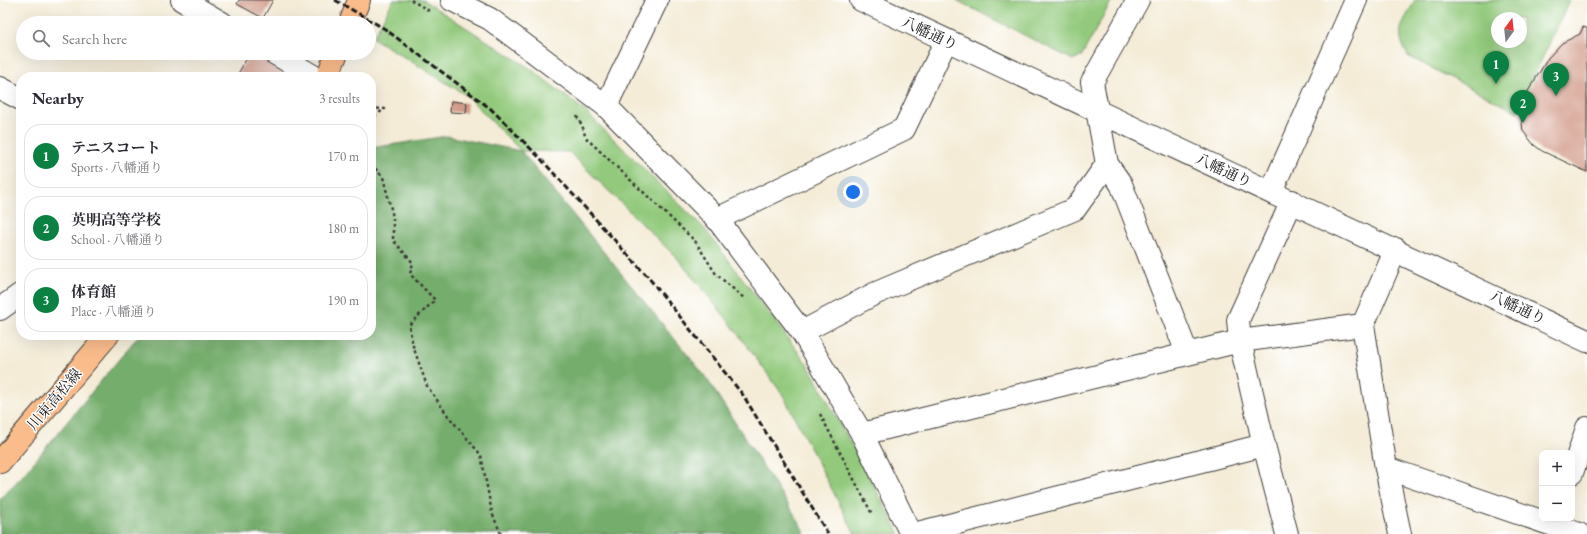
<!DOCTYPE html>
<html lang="en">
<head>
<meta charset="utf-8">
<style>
  :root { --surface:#fff; --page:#f7f7f7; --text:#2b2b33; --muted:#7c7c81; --line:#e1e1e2; --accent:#0b8043 }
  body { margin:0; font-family:"EB Garamond","Noto Serif JP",serif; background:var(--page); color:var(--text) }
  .controls { position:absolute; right:12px; bottom:12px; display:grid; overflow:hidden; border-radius:8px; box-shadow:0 4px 16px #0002 }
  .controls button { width:36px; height:36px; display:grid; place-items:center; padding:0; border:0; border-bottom:1px solid var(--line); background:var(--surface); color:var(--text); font:20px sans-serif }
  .compass { position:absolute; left:1491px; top:12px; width:36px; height:36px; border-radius:50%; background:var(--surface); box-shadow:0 4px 16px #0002; rotate:15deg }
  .you { position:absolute; left:853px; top:192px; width:14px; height:14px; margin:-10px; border:3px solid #fff; border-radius:50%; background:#1a73e8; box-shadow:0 0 0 6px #1a73e833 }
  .badge { display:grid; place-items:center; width:26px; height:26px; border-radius:50%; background:var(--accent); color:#fff; font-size:13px; font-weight:700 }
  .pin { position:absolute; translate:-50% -33px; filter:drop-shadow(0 1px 2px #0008) }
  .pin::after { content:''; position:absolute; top:21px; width:14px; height:12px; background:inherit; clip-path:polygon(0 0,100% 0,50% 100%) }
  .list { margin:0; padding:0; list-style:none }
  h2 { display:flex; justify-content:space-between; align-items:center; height:52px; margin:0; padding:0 16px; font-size:17px }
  h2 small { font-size:13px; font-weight:400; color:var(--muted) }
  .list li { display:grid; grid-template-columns:26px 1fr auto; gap:12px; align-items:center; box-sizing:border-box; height:64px; margin:0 8px 8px; padding:0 8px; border:1px solid var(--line); border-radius:16px }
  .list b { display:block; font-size:15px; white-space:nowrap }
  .list p { margin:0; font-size:13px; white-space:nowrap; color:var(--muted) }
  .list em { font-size:13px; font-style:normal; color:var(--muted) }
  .icon { flex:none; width:22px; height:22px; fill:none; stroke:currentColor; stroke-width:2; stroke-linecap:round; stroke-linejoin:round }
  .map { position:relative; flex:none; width:1587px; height:534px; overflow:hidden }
  .search { position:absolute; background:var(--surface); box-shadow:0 4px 16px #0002; left:16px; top:16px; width:360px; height:44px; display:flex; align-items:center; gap:10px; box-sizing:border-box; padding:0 14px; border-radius:22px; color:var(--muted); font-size:15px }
  .panel { position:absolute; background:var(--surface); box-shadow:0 4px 16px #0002; left:16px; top:72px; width:360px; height:268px; border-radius:16px }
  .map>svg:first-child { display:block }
</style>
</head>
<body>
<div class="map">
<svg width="1587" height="534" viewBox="0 0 1587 534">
  <rect width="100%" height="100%" fill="#fff"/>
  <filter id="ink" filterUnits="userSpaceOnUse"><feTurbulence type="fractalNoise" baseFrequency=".025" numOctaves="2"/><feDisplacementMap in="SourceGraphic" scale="8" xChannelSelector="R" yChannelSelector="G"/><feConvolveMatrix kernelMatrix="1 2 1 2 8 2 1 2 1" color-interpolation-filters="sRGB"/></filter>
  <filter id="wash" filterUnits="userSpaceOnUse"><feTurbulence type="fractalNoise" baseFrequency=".012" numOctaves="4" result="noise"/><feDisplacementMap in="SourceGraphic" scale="16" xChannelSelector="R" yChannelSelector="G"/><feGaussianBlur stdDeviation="0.9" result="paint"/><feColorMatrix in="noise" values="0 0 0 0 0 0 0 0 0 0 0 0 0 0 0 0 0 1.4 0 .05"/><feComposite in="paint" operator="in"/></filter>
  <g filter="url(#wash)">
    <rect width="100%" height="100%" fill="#f4ecd7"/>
    <g fill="#92c97c" stroke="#57724c" fill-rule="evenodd">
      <path d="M 393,0 L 423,0 L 531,69 L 585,111 L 705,229 L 808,365 L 900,534 L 855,534 L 783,395 L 730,323 L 678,259 L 569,152 L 521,151 L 466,95 L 373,38 Z"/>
      <path d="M 956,0 L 1112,0 L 1081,57 L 1073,60 Z"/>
      <path d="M 1415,0 L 1570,0 L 1517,112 L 1408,56 C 1393,29 1403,25 1415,0 ZM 1497,18 L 1521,18 L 1521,42 L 1497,42 Z"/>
    </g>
    <path fill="#75ad6c" stroke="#486444" d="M 447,136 L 521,151 L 705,376 L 798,520 L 805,534 L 0,534 L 0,499 L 24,474 L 139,335 L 371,335 L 371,148 Z"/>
    <g id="blocks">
      <g fill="#d29a88">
        <path d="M 239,0 L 273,0 L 263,18 L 237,4 Z"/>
        <path d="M 1583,27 L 1587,28 L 1587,172 L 1542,151 L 1534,145 L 1523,131 L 1521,116 L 1527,93 L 1548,58 L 1562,43 L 1580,34 Z"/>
        <path d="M 250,53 L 254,53 L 283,70 L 279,77 L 236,77 Z"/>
        <path d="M 451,101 L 467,103 L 466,113 L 450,112 Z"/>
      </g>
    </g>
  </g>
  <g filter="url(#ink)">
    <use href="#blocks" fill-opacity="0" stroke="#3c3b38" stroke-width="1"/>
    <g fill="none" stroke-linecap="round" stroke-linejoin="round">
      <defs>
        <g id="minor">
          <path d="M 182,0 L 222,23"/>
          <path d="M 452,0 L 490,19 L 606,106 L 717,219 L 802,332 L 862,434 L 911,534"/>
          <path d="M 861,0 L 1587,341"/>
          <path d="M 274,53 L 315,77"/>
          <path d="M 0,88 L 21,99"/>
          <path d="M 606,106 L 657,0"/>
          <path d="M 1107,164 L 1121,184 L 1187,353"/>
          <path d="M 1271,192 L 1356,0"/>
          <path d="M 717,219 L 904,129 L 946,41"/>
          <path d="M 1396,249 L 1363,325 L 1386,468 L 1400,534"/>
          <path d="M 0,309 L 21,294"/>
          <path d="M 802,332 L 874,294 L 1075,209 L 1107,164 L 1092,82 L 1138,0"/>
          <path d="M 862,434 L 1240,341 L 1363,325"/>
          <path d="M 1386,468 L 1579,534"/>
          <path d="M 1572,473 L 1587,428"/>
          <path d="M 914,534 L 1264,445"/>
          <path d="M 1287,534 L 1264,445 L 1240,341 L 1238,320 L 1292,201"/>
        </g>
        <g id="major">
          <path d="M 350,23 L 359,0"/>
          <path d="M 327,77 L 337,53"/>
          <path d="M 0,462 L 108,335"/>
        </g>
      </defs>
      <use href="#minor" stroke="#3c3b38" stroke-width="24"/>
      <use href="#major" stroke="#3c3b38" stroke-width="24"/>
      <g stroke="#3c3b38" stroke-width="2.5" stroke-dasharray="3 3" stroke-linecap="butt">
        <path d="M 411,0 L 431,12"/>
        <path d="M 371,108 L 385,109 L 371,118"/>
        <path d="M 577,116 L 584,130 L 585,137 L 695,241 L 716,274 L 745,299"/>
        <path d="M 371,164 L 383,177 L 393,217 L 393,240 L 413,263 L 410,274 L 435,300 L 409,325 L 413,346 L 427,386 L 449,417 L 481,455 L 492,513 L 501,534"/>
        <path d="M 820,414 L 872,514"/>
      </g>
      <use href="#minor" stroke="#fff" stroke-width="22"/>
      <use href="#major" stroke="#fabc8b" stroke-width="22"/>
      <path stroke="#1c1c1c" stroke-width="3" stroke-dasharray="6 3" stroke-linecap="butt" d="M 335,0 L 385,29 L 491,109 L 540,158 L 648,277 L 743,395 L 828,534"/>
    </g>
  </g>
  <g text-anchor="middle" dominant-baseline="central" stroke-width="3" stroke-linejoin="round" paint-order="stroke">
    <g font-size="15" fill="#1c1c1c" stroke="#fff">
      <text transform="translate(930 33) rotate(25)">八幡通り</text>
      <text transform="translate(1224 170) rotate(25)">八幡通り</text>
      <text transform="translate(1518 307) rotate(25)">八幡通り</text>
      <text transform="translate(54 399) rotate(-50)">川東高松線</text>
    </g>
  </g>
</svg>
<div class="controls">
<button>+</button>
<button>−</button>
</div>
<svg class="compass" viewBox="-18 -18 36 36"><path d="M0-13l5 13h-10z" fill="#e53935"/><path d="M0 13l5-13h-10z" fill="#7c7c81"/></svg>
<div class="you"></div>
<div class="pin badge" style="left:1496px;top:84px">1</div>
<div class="pin badge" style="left:1523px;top:123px">2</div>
<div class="pin badge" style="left:1556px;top:96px">3</div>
<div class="search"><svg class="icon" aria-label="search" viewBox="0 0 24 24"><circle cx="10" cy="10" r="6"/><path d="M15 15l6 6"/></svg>Search here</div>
<section class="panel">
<h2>Nearby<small>3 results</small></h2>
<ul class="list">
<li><span class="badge">1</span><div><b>テニスコート</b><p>Sports · 八幡通り</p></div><em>170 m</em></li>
<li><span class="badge">2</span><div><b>英明高等学校</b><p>School · 八幡通り</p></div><em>180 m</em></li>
<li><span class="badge">3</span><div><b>体育館</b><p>Place · 八幡通り</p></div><em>190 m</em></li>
</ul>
</section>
</div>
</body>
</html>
